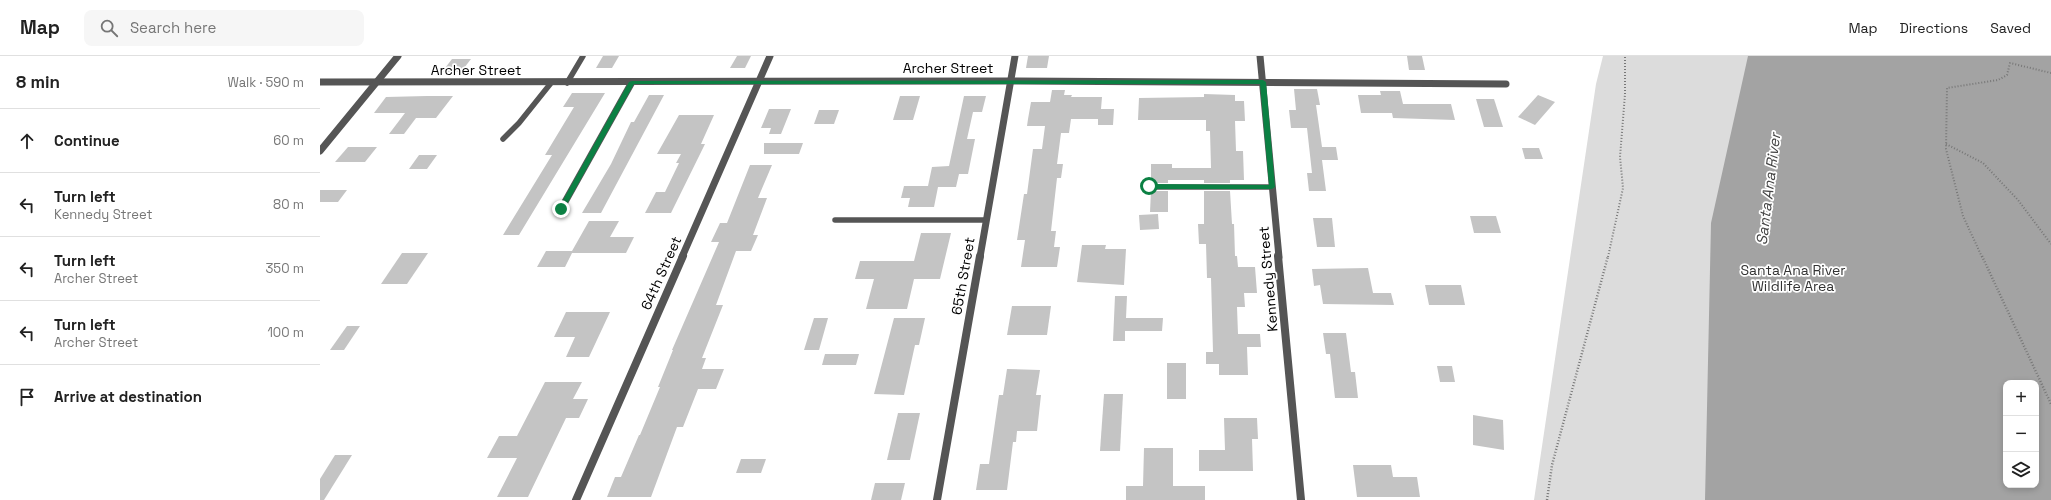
<!DOCTYPE html>
<html lang="en">
<head>
<meta charset="utf-8">
<style>
  :root { --surface:#fff; --page:#f6f6f6; --text:#222; --muted:#767676; --line:#e0e0e0 }
  body { margin:0; font-family:"Space Grotesk",sans-serif; background:var(--page); color:var(--text) }
  .controls { position:absolute; right:12px; bottom:12px; display:grid; overflow:hidden; border-radius:8px; box-shadow:0 2px 6px #0003 }
  .controls button { width:36px; height:36px; display:grid; place-items:center; padding:0; border:0; border-bottom:1px solid var(--line); background:var(--surface); color:var(--text); font:20px sans-serif }
  .stop { position:absolute; width:12px; height:12px; margin:-9px; border:3px solid #0b8043; border-radius:50%; background:#fff }
  .stop.end { background:#0b8043; border-color:#fff; box-shadow:0 1px 4px #0008 }
  .list { margin:0; padding:0; list-style:none }
  h2 { display:flex; justify-content:space-between; align-items:center; height:52px; margin:0; padding:0 16px; font-size:17px }
  h2 small { font-size:13px; font-weight:400; color:var(--muted) }
  .list li { display:grid; grid-template-columns:26px 1fr auto; gap:12px; align-items:center; box-sizing:border-box; height:64px; padding:0 16px; border-top:1px solid var(--line) }
  .list b { display:block; font-size:15px; white-space:nowrap }
  .list p { margin:0; font-size:13px; white-space:nowrap; color:var(--muted) }
  .list em { font-size:13px; font-style:normal; color:var(--muted) }
  .icon { flex:none; width:22px; height:22px; fill:none; stroke:currentColor; stroke-width:2; stroke-linecap:round; stroke-linejoin:round }
  .map { position:relative; flex:none; width:1731px; height:444px; overflow:hidden }
  header { display:flex; align-items:center; gap:24px; box-sizing:border-box; height:56px; padding:0 20px; background:var(--surface); border-bottom:1px solid var(--line) }
  header strong { font-size:19px }
  nav { display:flex; gap:22px; margin-inline-start:auto; font-size:14px }
  .search { width:280px; height:36px; background:var(--page); display:flex; align-items:center; gap:10px; box-sizing:border-box; padding:0 14px; border-radius:8px; color:var(--muted); font-size:15px }
  main { display:flex }
  aside { flex:1; background:var(--surface) }
  .map>svg:first-child { display:block }
</style>
</head>
<body>
<header>
<strong>Map</strong>
<div class="search"><svg class="icon" aria-label="search" viewBox="0 0 24 24"><circle cx="10" cy="10" r="6"/><path d="M15 15l6 6"/></svg>Search here</div>
<nav><a>Map</a><a>Directions</a><a>Saved</a></nav>
</header>
<main>
<aside>
<h2>8 min<small>Walk · 590 m</small></h2>
<ul class="list">
<li><svg class="icon" aria-label="ahead" viewBox="0 0 24 24"><path d="M12 20V5M6 11l6-6 6 6"/></svg><div><b>Continue</b></div><em>60 m</em></li>
<li><svg class="icon" aria-label="left" viewBox="0 0 24 24"><path d="M17 20v-9H6M10 6l-5 5 5 5"/></svg><div><b>Turn left</b><p>Kennedy Street</p></div><em>80 m</em></li>
<li><svg class="icon" aria-label="left" viewBox="0 0 24 24"><path d="M17 20v-9H6M10 6l-5 5 5 5"/></svg><div><b>Turn left</b><p>Archer Street</p></div><em>350 m</em></li>
<li><svg class="icon" aria-label="left" viewBox="0 0 24 24"><path d="M17 20v-9H6M10 6l-5 5 5 5"/></svg><div><b>Turn left</b><p>Archer Street</p></div><em>100 m</em></li>
<li><svg class="icon" aria-label="arrive" viewBox="0 0 24 24"><path d="M6 21V4h12l-3 4 3 4H6"/></svg><div><b>Arrive at destination</b></div></li>
</ul>
</aside>
<div class="map">
<svg width="1731" height="444" viewBox="0 0 1731 444">
  <rect width="100%" height="100%" fill="#fff"/>
  <path fill="#dcdcdc" fill-rule="evenodd" d="M 1283,0 L 1731,0 L 1731,444 L 1214,444 L 1276,28 ZM 1686,327 L 1716,327 L 1716,429 L 1686,429 Z"/>
  <path fill="#a3a3a3" fill-rule="evenodd" d="M 1428,0 L 1731,0 L 1731,444 L 1385,444 L 1391,167 ZM 1686,327 L 1716,327 L 1716,429 L 1686,429 Z"/>
  <g fill="#c4c4c4">
    <path d="M 283,0 L 299,0 L 292,12 L 276,12 Z"/>
    <path d="M 417,0 L 431,0 L 425,12 L 410,12 Z"/>
    <path d="M 708,0 L 729,0 L 727,12 L 706,12 Z"/>
    <path d="M 1087,0 L 1102,0 L 1105,14 L 1089,14 Z"/>
    <path d="M 132,3 L 151,3 L 141,16 L 122,16 Z"/>
    <path d="M 974,33 L 997,33 L 1000,49 L 996,49 L 1002,91 L 1016,91 L 1018,104 L 1002,104 L 1006,135 L 989,135 L 987,117 L 992,117 L 987,72 L 971,72 L 969,54 L 976,54 Z"/>
    <path d="M 732,34 L 745,34 L 744,39 L 752,39 L 751,41 L 782,41 L 781,53 L 794,53 L 793,69 L 778,69 L 778,63 L 751,63 L 749,77 L 741,77 L 737,108 L 743,108 L 741,122 L 737,122 L 731,175 L 736,175 L 734,191 L 740,191 L 737,211 L 701,211 L 705,184 L 697,184 L 704,138 L 707,138 L 713,93 L 722,93 L 725,70 L 707,70 L 708,63 L 711,46 L 730,46 Z"/>
    <path d="M 1060,35 L 1080,35 L 1083,48 L 1131,48 L 1135,64 L 1073,62 L 1072,57 L 1041,57 L 1038,39 L 1061,39 Z"/>
    <path d="M 252,37 L 285,37 L 199,179 L 183,179 L 232,99 L 225,99 L 254,51 L 243,51 Z"/>
    <path d="M 884,38 L 915,39 L 915,45 L 924,45 L 925,65 L 915,65 L 916,95 L 923,95 L 924,124 L 910,124 L 910,127 L 884,127 L 884,124 L 848,124 L 848,127 L 831,127 L 831,108 L 852,108 L 852,112 L 891,112 L 890,75 L 886,75 L 886,64 L 818,64 L 819,42 L 884,41 Z"/>
    <path d="M 329,39 L 344,39 L 281,157 L 262,157 L 291,108 L 311,66 L 314,66 Z"/>
    <path d="M 1218,39 L 1235,46 L 1215,69 L 1198,61 Z"/>
    <path d="M 107,40 L 133,40 L 116,62 L 96,62 L 84,78 L 69,78 L 85,57 L 54,57 L 66,41 Z"/>
    <path d="M 580,40 L 600,40 L 593,64 L 573,64 Z"/>
    <path d="M 644,40 L 666,40 L 662,56 L 653,56 L 647,83 L 655,83 L 648,118 L 639,118 L 636,131 L 618,131 L 614,151 L 588,151 L 590,142 L 581,142 L 584,130 L 608,130 L 612,111 L 629,110 Z"/>
    <path d="M 1156,43 L 1174,43 L 1183,71 L 1164,71 Z"/>
    <path d="M 449,53 L 471,53 L 461,78 L 449,78 L 451,72 L 441,72 Z"/>
    <path d="M 499,54 L 519,54 L 514,68 L 494,68 Z"/>
    <path d="M 359,59 L 394,59 L 381,88 L 385,88 L 351,157 L 325,157 L 336,136 L 345,136 L 359,107 L 356,107 L 361,98 L 337,98 Z"/>
    <path d="M 444,87 L 483,87 L 479,98 L 444,98 Z"/>
    <path d="M 28,91 L 57,91 L 45,106 L 15,106 Z"/>
    <path d="M 1202,92 L 1219,92 L 1223,103 L 1205,103 Z"/>
    <path d="M 99,99 L 117,99 L 107,113 L 89,113 Z"/>
    <path d="M 430,109 L 452,109 L 438,142 L 447,142 L 433,179 L 438,179 L 431,195 L 416,195 L 396,249 L 403,249 L 382,302 L 386,302 L 382,313 L 404,313 L 396,333 L 378,333 L 363,371 L 357,371 L 331,441 L 287,441 L 295,421 L 301,421 L 319,379 L 320,379 L 340,331 L 338,331 L 353,294 L 352,294 L 399,186 L 391,186 L 400,167 L 407,167 Z"/>
    <path d="M 0,134 L 27,134 L 18,146 L 0,146 Z"/>
    <path d="M 831,135 L 848,135 L 848,156 L 830,156 Z"/>
    <path d="M 884,135 L 910,135 L 912,168 L 914,168 L 915,200 L 917,200 L 918,211 L 935,211 L 937,237 L 924,237 L 925,251 L 917,251 L 918,278 L 940,278 L 941,291 L 927,291 L 928,319 L 899,319 L 899,308 L 886,308 L 886,296 L 893,296 L 891,222 L 887,222 L 886,188 L 879,188 L 878,168 L 884,168 Z"/>
    <path d="M 838,158 L 839,173 L 820,174 L 819,159 Z"/>
    <path d="M 1150,160 L 1176,160 L 1181,177 L 1154,177 Z"/>
    <path d="M 993,162 L 1012,162 L 1015,191 L 997,191 Z"/>
    <path d="M 269,165 L 299,165 L 290,181 L 314,181 L 306,197 L 252,197 L 245,211 L 217,211 L 226,195 L 252,195 Z"/>
    <path d="M 601,177 L 631,177 L 620,223 L 594,223 L 587,253 L 546,253 L 554,223 L 535,223 L 540,205 L 594,205 Z"/>
    <path d="M 762,189 L 786,189 L 785,193 L 806,193 L 804,229 L 757,226 Z"/>
    <path d="M 82,197 L 108,197 L 87,228 L 61,228 Z"/>
    <path d="M 1048,212 L 1053,237 L 1071,237 L 1074,249 L 1003,248 L 1000,229 L 994,230 L 992,213 Z"/>
    <path d="M 1105,229 L 1141,229 L 1145,249 L 1109,249 Z"/>
    <path d="M 795,240 L 807,240 L 806,262 L 843,262 L 842,275 L 805,275 L 805,285 L 793,285 Z"/>
    <path d="M 692,250 L 731,250 L 727,279 L 687,279 Z"/>
    <path d="M 246,256 L 290,256 L 269,301 L 246,301 L 255,281 L 234,281 Z"/>
    <path d="M 494,262 L 508,262 L 499,294 L 484,294 Z"/>
    <path d="M 574,262 L 605,262 L 599,289 L 595,289 L 584,339 L 554,338 Z"/>
    <path d="M 27,270 L 40,270 L 24,294 L 10,294 Z"/>
    <path d="M 1003,277 L 1026,277 L 1031,316 L 1035,316 L 1038,342 L 1015,342 L 1010,298 L 1006,298 Z"/>
    <path d="M 505,298 L 539,298 L 536,309 L 502,309 Z"/>
    <rect x="847" y="307" width="19" height="36"/>
    <path d="M 1117,310 L 1132,310 L 1135,326 L 1120,326 Z"/>
    <path d="M 687,313 L 720,314 L 716,339 L 721,339 L 717,375 L 697,375 L 696,386 L 693,386 L 687,434 L 656,434 L 660,408 L 669,408 L 679,339 L 683,339 Z"/>
    <path d="M 225,326 L 262,326 L 253,343 L 268,343 L 259,362 L 246,362 L 208,441 L 177,441 L 197,402 L 167,402 L 179,380 L 197,380 Z"/>
    <path d="M 784,338 L 803,338 L 800,395 L 780,395 Z"/>
    <path d="M 578,357 L 600,357 L 590,404 L 567,404 Z"/>
    <path d="M 1153,359 L 1183,364 L 1184,394 L 1153,389 Z"/>
    <path d="M 904,362 L 937,362 L 938,383 L 932,383 L 933,415 L 879,415 L 879,394 L 905,394 Z"/>
    <path d="M 824,392 L 853,392 L 853,430 L 885,430 L 885,444 L 806,444 L 806,430 L 823,430 Z"/>
    <path d="M 15,399 L 32,399 L 4,444 L 0,444 L 0,423 Z"/>
    <path d="M 421,403 L 446,403 L 441,417 L 416,417 Z"/>
    <path d="M 1033,409 L 1071,409 L 1073,421 L 1097,421 L 1100,441 L 1037,441 Z"/>
    <path d="M 555,427 L 585,427 L 581,444 L 551,444 Z"/>
  </g>
  <g fill="none" stroke-linecap="round" stroke-linejoin="round">
    <g stroke="#777" stroke-width="2" stroke-dasharray="1 2" stroke-linecap="butt">
      <path d="M 1626,88 L 1663,107 L 1698,144 L 1731,188"/>
      <path d="M 1288,201 L 1303,132 L 1300,101 L 1305,38 L 1305,0"/>
      <path d="M 1662,201 L 1643,160 L 1626,93 L 1627,32 L 1678,24 L 1687,19 L 1690,7 L 1731,17"/>
    </g>
    <g stroke="#777" stroke-width="2.5" stroke-dasharray="1 2" stroke-linecap="butt">
      <path d="M 1662,200 L 1731,348"/>
      <path d="M 1227,444 L 1232,409 L 1288,200"/>
    </g>
    <g stroke="#555" stroke-width="5.5">
      <path d="M 247,27 L 263,0"/>
      <path d="M 183,83 L 199,67 L 231,27"/>
      <path d="M 829,131 L 952,131"/>
      <path d="M 515,164 L 666,164"/>
    </g>
    <g stroke="#555" stroke-width="7">
      <path d="M 940,0 L 959,201"/>
      <path d="M 0,26 L 691,25 L 1186,28"/>
      <path d="M 0,95 L 78,0"/>
      <path d="M 241,153 L 312,26"/>
      <path d="M 362,201 L 450,0"/>
      <path d="M 660,201 L 695,0"/>
    </g>
    <g stroke="#555" stroke-width="8">
      <path d="M 958,200 L 981,444"/>
      <path d="M 256,444 L 363,200"/>
      <path d="M 617,444 L 660,200"/>
    </g>
  </g>
  <path fill="#0b8043" d="M 943,24 L 946,26 L 955,131 L 952,133 L 829,133 L 826,130 L 829,128 L 949,129 L 940,28 L 314,28 L 243,155 L 238,153 L 309,26 L 312,25 Z"/>
  <g text-anchor="middle" dominant-baseline="central" stroke-width="3.5" stroke-linejoin="round" paint-order="stroke">
    <g font-size="14" fill="#000" stroke="#fff">
      <text x="628" y="12">Archer Street</text>
      <text x="156" y="14">Archer Street</text>
      <text transform="translate(341 217) rotate(-66)">64th Street</text>
      <text transform="translate(643 220) rotate(-80)">65th Street</text>
      <text transform="translate(948 223) rotate(-95)">Kennedy Street</text>
    </g>
    <g font-size="14" fill="#333" stroke="#fff">
      <text x="1473" y="214">Santa Ana River<tspan x="1473" dy="16">Wildlife Area</tspan></text>
    </g>
    <g font-size="15" font-style="italic" fill="#444" stroke="#fff">
      <text transform="translate(1448 133) rotate(-83)">Santa Ana River</text>
    </g>
  </g>
</svg>
<div class="controls">
<button>+</button>
<button>−</button>
<button><svg class="icon" aria-label="layers" viewBox="0 0 24 24"><path d="M12 4l9 5-9 5-9-5zM3 14l9 5 9-5"/></svg></button>
</div>
<div class="stop" style="left:829px;top:130px"></div>
<div class="stop end" style="left:241px;top:153px"></div>
</div>
</main>
</body>
</html>
